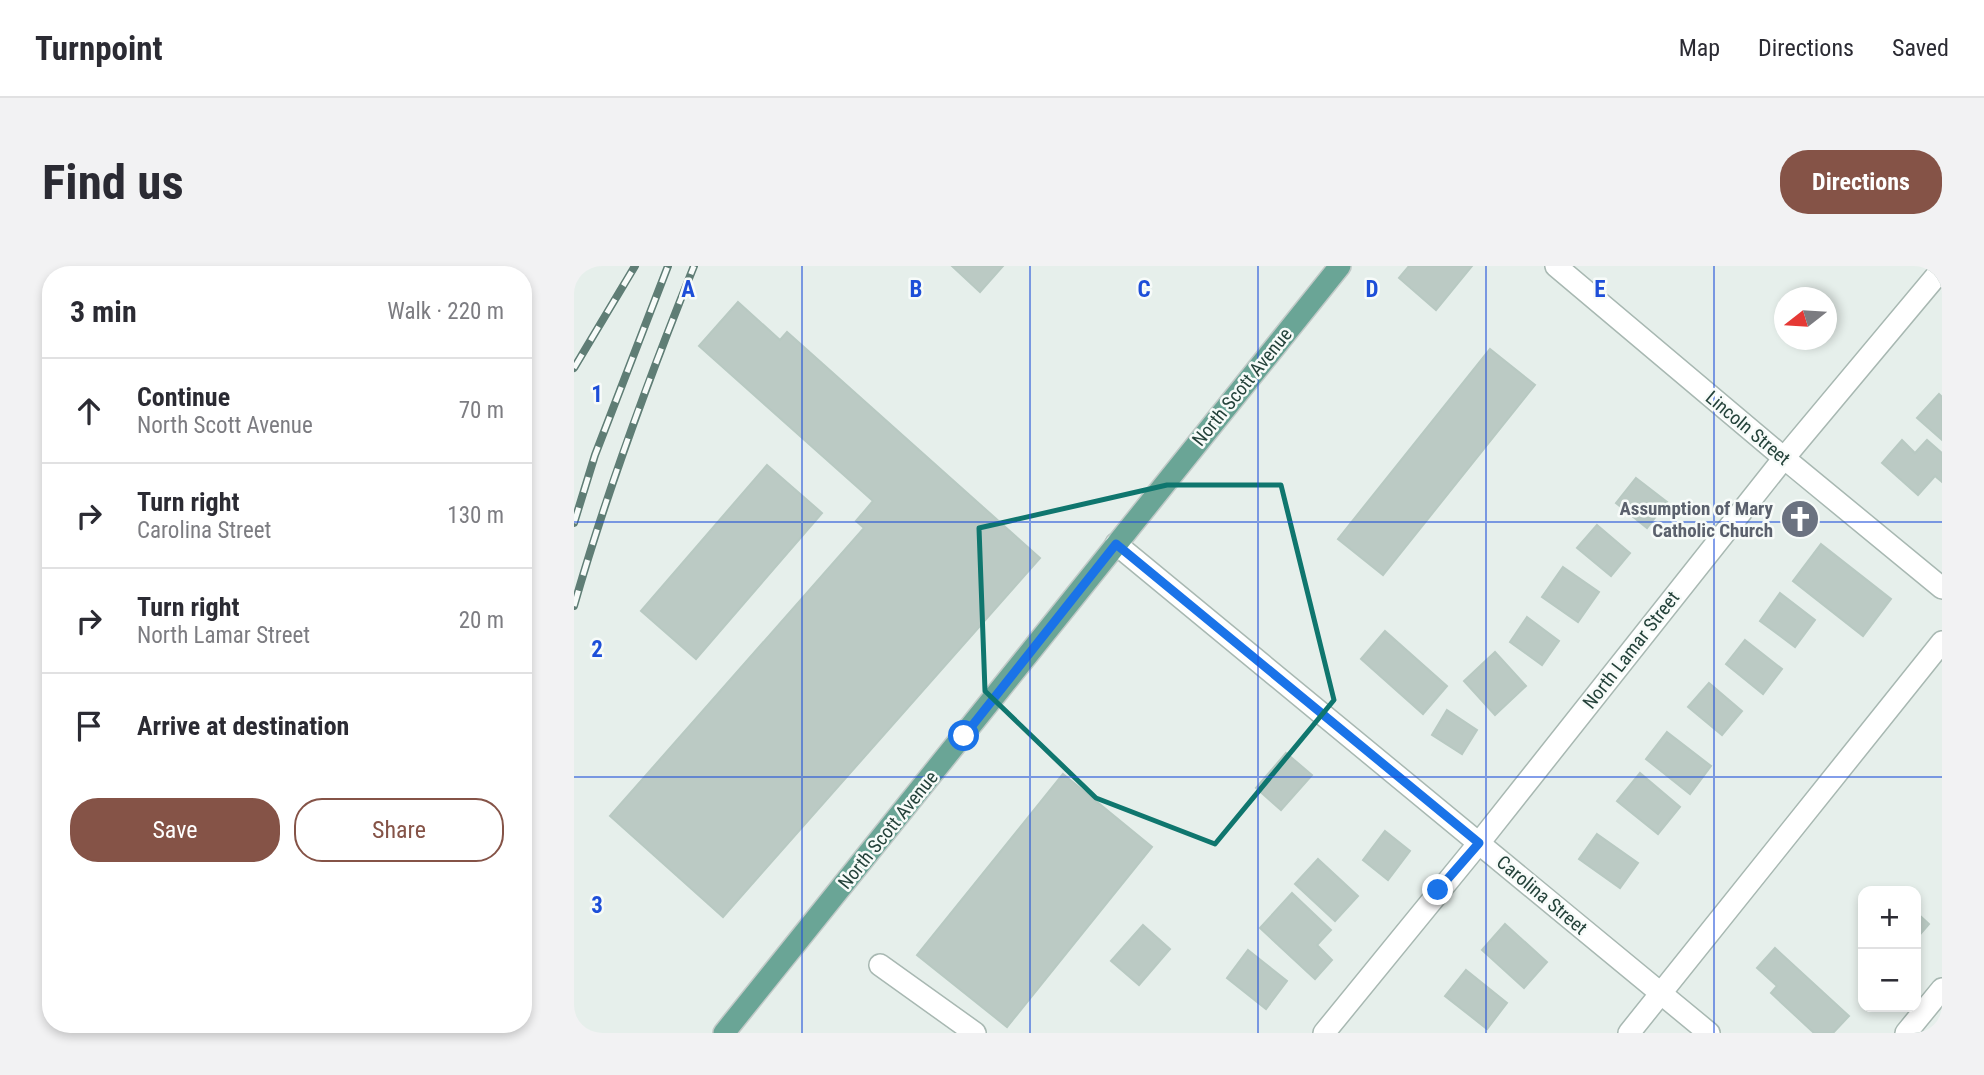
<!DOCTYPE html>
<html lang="en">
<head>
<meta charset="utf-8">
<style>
  :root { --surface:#fff; --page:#f2f2f3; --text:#2b2b33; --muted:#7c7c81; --line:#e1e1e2; --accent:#855347 }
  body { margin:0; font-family:"Roboto Condensed",sans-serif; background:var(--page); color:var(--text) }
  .controls { position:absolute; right:21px; bottom:21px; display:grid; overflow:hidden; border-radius:14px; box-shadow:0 4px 10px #0003 }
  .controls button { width:63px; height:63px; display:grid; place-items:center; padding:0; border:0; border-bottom:2px solid var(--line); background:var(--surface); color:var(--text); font:35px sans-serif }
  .compass { position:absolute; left:1200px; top:21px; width:63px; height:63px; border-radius:50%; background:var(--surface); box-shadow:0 4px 10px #0003; rotate:253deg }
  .stop { position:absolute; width:21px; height:21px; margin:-16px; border:5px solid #1a73e8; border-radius:50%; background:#fff }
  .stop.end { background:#1a73e8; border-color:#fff; box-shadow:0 2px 7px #0008 }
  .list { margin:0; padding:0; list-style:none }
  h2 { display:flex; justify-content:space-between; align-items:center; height:91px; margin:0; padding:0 28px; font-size:30px }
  h2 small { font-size:23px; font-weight:400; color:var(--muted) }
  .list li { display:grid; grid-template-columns:46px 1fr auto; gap:21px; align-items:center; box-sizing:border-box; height:105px; padding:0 28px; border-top:2px solid var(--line) }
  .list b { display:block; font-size:26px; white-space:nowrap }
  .list p { margin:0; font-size:23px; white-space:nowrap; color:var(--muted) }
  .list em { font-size:23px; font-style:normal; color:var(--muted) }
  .actions { display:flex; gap:14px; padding:21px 28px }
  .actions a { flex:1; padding:16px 0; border:2px solid var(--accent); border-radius:28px; text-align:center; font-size:24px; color:var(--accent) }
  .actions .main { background:var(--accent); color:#fff }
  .icon { flex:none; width:38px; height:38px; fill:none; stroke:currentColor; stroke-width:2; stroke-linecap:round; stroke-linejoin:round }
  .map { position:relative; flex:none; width:1368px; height:767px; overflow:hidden; border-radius:28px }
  header { display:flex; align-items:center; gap:42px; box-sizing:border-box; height:98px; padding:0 35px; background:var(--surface); border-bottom:2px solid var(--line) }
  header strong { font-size:33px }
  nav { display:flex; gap:38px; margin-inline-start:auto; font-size:24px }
  .intro { display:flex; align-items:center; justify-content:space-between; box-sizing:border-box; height:168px; padding:0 42px }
  h1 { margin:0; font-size:49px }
  .button { padding:18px 32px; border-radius:28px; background:var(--accent); color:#fff; font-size:24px; font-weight:700 }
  main { display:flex; gap:42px; padding:0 42px }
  aside { flex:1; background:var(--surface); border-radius:28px; box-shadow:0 4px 10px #0003 }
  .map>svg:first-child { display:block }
</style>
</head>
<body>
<header>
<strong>Turnpoint</strong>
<nav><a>Map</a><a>Directions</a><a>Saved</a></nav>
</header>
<div class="intro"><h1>Find us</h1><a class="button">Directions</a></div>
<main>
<aside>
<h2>3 min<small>Walk · 220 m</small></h2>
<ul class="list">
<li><svg class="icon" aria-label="ahead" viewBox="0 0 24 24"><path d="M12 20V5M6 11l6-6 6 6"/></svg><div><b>Continue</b><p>North Scott Avenue</p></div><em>70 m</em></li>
<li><svg class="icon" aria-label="right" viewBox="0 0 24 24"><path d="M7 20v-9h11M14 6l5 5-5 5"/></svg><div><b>Turn right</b><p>Carolina Street</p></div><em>130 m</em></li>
<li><svg class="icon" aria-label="right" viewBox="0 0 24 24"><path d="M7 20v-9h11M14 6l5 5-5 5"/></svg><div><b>Turn right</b><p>North Lamar Street</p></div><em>20 m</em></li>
<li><svg class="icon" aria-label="arrive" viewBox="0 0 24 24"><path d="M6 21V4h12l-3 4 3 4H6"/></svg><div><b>Arrive at destination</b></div></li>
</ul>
<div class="actions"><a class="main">Save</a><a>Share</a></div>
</aside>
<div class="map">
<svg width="1368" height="767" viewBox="0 0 1368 767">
  <rect width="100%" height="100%" fill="#e6efeb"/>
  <g fill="#bbcac4" stroke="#b8c9c2" stroke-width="2">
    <path d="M 378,0 L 429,0 L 406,26 Z"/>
    <path d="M 835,0 L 898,0 L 862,44 L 825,12 Z"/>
    <path d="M 164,36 L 206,74 L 213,66 L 466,292 L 149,651 L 36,550 L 290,262 L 282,255 L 299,235 L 125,80 Z"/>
    <path d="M 916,83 L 961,119 L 809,309 L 764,273 Z"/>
    <path d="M 1365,128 L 1368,131 L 1368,174 L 1343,152 Z"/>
    <path d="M 1328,174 L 1341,187 L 1353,174 L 1368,187 L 1368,216 L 1361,210 L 1344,229 L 1308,197 Z"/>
    <path d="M 193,199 L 248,247 L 122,393 L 67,345 Z"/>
    <path d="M 1062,212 L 1093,236 L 1073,262 L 1042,237 Z"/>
    <path d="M 1023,259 L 1056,287 L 1037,310 L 1003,282 Z"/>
    <path d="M 1247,278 L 1317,333 L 1289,370 L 1219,315 Z"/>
    <path d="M 989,301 L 1025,326 L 1004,356 L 968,331 Z"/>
    <path d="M 1206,327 L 1241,354 L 1221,381 L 1186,355 Z"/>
    <path d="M 953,351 L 985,375 L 968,399 L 936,376 Z"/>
    <path d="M 811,365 L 873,420 L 849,448 L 787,393 Z"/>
    <path d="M 1171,374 L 1208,403 L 1189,428 L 1152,398 Z"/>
    <path d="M 921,386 L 952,420 L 921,449 L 890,415 Z"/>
    <path d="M 1135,417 L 1168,445 L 1148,469 L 1114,441 Z"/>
    <path d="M 873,444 L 903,464 L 888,488 L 858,469 Z"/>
    <path d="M 1093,466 L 1137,500 L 1116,528 L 1072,493 Z"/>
    <path d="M 712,487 L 738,509 L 707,544 L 682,522 Z"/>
    <path d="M 1066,507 L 1106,541 L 1084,568 L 1043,535 Z"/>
    <path d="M 489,508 L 578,581 L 433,761 L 343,689 Z"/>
    <path d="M 811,565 L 836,585 L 814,614 L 789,594 Z"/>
    <path d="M 1023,568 L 1064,597 L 1046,622 L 1005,593 Z"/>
    <path d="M 744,593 L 784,630 L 761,655 L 721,618 Z"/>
    <path d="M 718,627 L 757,664 L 743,679 L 758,694 L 741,713 L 686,662 Z"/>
    <path d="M 1342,646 L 1355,658 L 1342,673 Z"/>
    <path d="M 931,658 L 973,696 L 950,722 L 908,684 Z"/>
    <path d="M 569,659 L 596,683 L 565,719 L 537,695 Z"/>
    <path d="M 1201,682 L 1275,750 L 1259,767 L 1240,767 L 1197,727 L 1203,720 L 1183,702 Z"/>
    <path d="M 674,684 L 713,715 L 692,743 L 653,712 Z"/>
    <path d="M 892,704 L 933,737 L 913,763 L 871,730 Z"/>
  </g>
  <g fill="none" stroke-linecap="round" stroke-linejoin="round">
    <defs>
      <g id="minor">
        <path d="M 982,0 L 1210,192 L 1368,322"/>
        <path d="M 542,278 L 1135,767"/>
        <path d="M 306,699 L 401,767"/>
        <path d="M 750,767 L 905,577 L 1210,192 L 1368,3"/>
        <path d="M 1055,767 L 1368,376"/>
        <path d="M 1332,767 L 1368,723"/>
      </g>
      <path id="major" d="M 150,767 L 766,0"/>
    </defs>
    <use href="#minor" stroke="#a8b8b2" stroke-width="24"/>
    <use href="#major" stroke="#c2cac8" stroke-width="24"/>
    <use href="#minor" stroke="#fff" stroke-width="21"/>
    <use href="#major" stroke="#6aa596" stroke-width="21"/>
    <defs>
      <g id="rail">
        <path d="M 0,102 L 61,0"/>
        <path d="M 0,257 L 21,189 L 94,0"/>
        <path d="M 0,340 C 33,224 75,112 120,0"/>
      </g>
    </defs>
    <use href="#rail" stroke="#5f7d75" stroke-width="8"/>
    <use href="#rail" stroke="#f7fbf9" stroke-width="5" stroke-dasharray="16" stroke-linecap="butt"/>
  </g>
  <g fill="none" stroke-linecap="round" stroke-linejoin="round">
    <path stroke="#1a73e8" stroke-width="9" d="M 390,470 L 542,278 L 905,577 L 864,624"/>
  </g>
  <path fill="none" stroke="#0f766e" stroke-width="5" stroke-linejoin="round" d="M 593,219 L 707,219 L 760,434 L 641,578 L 522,532 L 411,425 L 405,262 Z"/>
  <path fill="none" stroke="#1d4ed8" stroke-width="2" stroke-opacity="0.55" d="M 228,0 L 228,767M 456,0 L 456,767M 684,0 L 684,767M 912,0 L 912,767M 1140,0 L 1140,767M 0,256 L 1368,256M 0,511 L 1368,511"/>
  <defs>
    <symbol id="church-disc" viewBox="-11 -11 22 22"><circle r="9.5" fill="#6b7280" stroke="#f7fbf9"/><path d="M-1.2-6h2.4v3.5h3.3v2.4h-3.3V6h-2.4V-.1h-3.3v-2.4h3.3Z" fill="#fff"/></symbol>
  </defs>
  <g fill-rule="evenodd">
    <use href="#church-disc" x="1204" y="231" width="44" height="44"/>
  </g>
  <g text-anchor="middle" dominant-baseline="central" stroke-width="5" stroke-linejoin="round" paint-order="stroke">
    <g font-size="19" fill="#24423a" stroke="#f7fbf9">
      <text transform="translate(668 121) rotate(-51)">North Scott Avenue</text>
      <text transform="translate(1174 162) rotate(40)">Lincoln Street</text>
      <text transform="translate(1057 384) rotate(-52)">North Lamar Street</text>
      <text transform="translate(314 564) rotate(-51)">North Scott Avenue</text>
      <text transform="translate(968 629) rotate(40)">Carolina Street</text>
    </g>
    <g font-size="19" font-weight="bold" fill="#5b616d" stroke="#f7fbf9" text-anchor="end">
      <text x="1199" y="242">Assumption of Mary<tspan x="1199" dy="22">Catholic Church</tspan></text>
    </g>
  </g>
  <g font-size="23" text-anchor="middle" font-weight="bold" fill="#1d4ed8" stroke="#f7fbf9" stroke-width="5" stroke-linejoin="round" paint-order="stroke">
    <text x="114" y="31">A</text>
    <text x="342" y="31">B</text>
    <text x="570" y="31">C</text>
    <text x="798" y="31">D</text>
    <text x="1026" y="31">E</text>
    <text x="23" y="136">1</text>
    <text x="23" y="391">2</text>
    <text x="23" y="647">3</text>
  </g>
</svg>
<div class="controls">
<button>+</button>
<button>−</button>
</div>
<svg class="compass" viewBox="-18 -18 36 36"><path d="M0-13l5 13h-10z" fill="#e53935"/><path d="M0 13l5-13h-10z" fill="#7c7c81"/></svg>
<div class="stop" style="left:390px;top:470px"></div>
<div class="stop end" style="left:864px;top:624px"></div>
</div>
</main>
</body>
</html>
